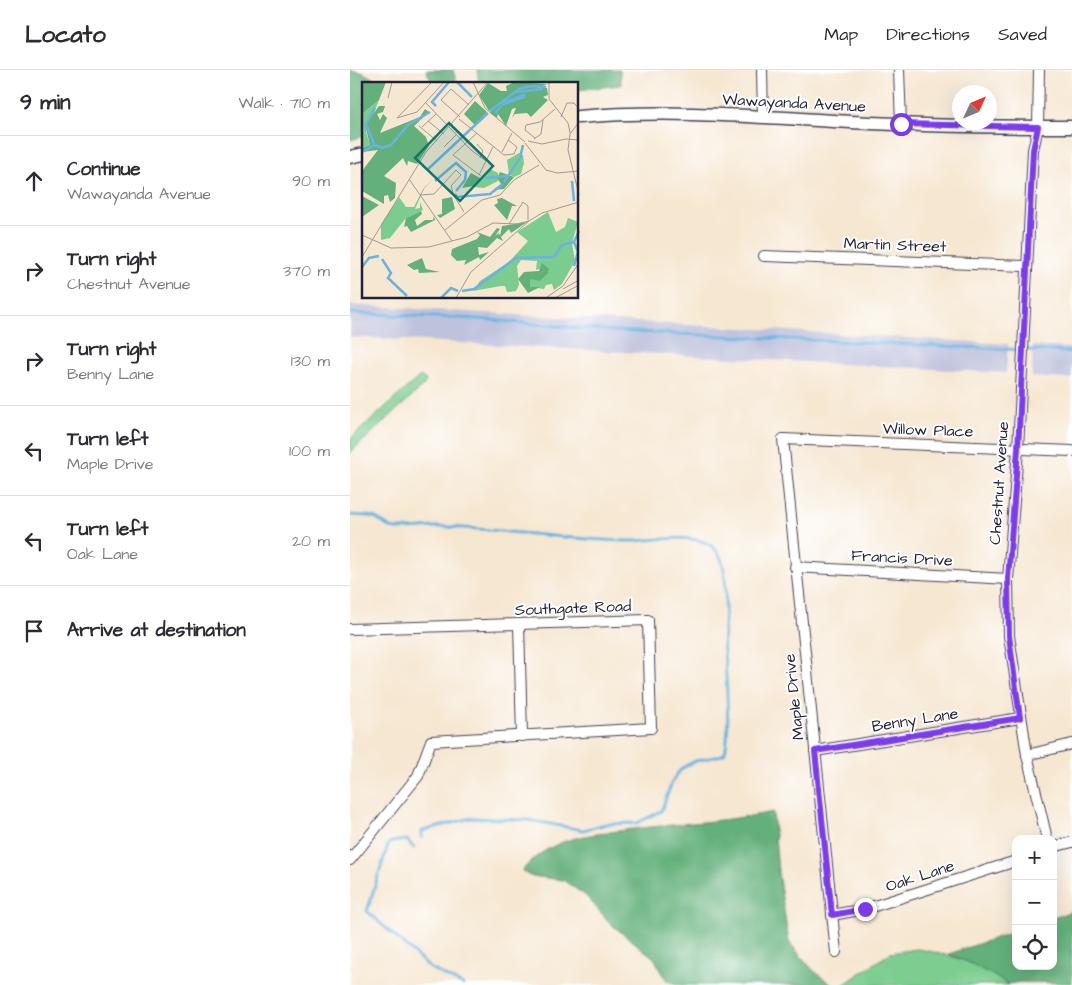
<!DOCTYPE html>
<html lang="en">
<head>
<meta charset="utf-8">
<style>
  :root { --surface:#fff; --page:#f7f7f7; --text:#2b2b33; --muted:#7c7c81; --line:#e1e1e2 }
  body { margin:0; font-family:"Architects Daughter",sans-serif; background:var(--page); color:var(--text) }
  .controls { position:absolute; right:15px; bottom:15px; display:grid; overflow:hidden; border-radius:10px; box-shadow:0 5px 20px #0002 }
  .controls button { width:45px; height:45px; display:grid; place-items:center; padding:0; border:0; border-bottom:1px solid var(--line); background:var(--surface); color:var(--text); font:25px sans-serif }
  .compass { position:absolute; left:602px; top:15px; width:45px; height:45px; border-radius:50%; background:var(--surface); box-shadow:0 5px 20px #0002; rotate:46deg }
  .stop { position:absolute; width:15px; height:15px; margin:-11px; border:4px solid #7c3aed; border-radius:50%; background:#fff }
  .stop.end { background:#7c3aed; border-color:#fff; box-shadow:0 1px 5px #0008 }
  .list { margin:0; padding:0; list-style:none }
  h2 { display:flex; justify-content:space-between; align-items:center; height:65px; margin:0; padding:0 20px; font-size:21px }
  h2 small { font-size:16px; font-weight:400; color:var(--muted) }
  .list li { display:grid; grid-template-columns:32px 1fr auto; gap:15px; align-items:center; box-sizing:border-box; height:90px; padding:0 20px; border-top:1px solid var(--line) }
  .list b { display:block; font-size:19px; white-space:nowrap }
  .list p { margin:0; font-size:16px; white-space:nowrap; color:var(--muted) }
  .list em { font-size:16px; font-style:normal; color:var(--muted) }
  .icon { flex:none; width:28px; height:28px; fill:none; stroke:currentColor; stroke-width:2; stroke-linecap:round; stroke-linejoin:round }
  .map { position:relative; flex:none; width:722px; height:915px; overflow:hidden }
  header { display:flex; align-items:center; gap:30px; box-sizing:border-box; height:70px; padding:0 25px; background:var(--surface); border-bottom:1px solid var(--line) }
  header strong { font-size:24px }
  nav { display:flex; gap:28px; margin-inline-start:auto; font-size:18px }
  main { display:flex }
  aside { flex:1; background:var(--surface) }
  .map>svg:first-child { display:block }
</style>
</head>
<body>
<header>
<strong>Locato</strong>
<nav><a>Map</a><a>Directions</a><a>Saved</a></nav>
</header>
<main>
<aside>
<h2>9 min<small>Walk · 710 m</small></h2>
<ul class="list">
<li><svg class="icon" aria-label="ahead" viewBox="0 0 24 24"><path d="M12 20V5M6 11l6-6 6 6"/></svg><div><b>Continue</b><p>Wawayanda Avenue</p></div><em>90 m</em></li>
<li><svg class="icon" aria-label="right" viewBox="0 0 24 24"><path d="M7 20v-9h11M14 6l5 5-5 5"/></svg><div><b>Turn right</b><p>Chestnut Avenue</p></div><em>370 m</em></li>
<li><svg class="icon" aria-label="right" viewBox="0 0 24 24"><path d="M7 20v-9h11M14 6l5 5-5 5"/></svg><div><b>Turn right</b><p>Benny Lane</p></div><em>130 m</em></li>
<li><svg class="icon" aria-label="left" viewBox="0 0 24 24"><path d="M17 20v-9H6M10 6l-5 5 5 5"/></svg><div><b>Turn left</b><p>Maple Drive</p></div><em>100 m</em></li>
<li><svg class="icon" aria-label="left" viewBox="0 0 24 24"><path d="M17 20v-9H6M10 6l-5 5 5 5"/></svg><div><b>Turn left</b><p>Oak Lane</p></div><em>20 m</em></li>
<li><svg class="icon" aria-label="arrive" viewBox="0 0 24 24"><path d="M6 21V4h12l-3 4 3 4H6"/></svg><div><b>Arrive at destination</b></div></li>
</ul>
</aside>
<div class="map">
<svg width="722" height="915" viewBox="0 0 722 915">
  <rect width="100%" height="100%" fill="#fff"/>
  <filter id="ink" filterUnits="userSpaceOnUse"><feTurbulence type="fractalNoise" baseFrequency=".02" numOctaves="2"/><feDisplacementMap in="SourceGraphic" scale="10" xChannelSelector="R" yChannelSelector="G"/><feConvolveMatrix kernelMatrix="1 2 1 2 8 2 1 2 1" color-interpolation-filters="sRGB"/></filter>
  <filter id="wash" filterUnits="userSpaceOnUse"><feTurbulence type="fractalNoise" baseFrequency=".0096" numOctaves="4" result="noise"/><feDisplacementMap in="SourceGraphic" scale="20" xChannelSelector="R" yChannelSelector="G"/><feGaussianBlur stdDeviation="1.12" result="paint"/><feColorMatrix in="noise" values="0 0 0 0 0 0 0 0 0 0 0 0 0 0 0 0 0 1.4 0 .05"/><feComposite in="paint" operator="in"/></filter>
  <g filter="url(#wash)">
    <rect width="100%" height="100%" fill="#f6e7d1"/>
    <g fill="#bfc2dd">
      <path d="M 0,235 L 658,274 L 656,303 L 0,267 Z"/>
      <path d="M 683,276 L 722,278 L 722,309 L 682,307 Z"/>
    </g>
    <g fill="#7bcd8f" stroke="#4e7865">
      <path d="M 70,306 L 76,310 L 74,315 L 0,383 L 0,369 Z"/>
      <path d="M 567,879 C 599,884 633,894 659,915 L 493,915 L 540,883 Z"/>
    </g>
    <g fill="#64b07a" stroke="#43695a">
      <path d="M 0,0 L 14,3 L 32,14 L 14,14 L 14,66 L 0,70 Z"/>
      <path d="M 76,0 L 103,0 L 107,14 L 83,14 Z"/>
      <path d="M 127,0 L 270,0 L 271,15 L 228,20 L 228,14 L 129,14 Z"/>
      <path d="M 423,742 L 428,802 L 439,872 L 463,900 L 482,915 L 331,915 L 317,911 L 304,888 L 261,854 L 236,826 L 213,810 L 180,806 L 172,801 C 181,790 191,782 204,776 C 221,767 241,765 260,762 C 314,754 369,753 423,742 Z"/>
      <path d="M 722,841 L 722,913 L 669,912 L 659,914 L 620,893 L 599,884 L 666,861 L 666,896 L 703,896 L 703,848 Z"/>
    </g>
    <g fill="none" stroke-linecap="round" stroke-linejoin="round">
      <g stroke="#68b3e1" stroke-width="3">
        <path d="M 0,243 L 128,249 L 265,261 L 722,282"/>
        <path d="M 0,445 C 8,446 19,445 26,448 C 32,452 39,459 46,459 C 63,460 81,456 99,457 C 158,460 217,470 277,471 C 300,472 347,460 365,479 C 384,498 371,557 374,583 C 376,599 381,672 374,684 C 365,688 355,688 346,691 C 320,700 321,719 311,741 L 287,753 L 256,754 L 233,760 L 178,750 L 121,748 L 72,761 L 72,768"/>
        <path d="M 64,778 L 57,770 L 41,772 L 38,775 L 17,841 L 80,898 L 113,915"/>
      </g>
    </g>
  </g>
  <g filter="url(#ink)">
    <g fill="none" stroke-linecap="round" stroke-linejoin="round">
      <defs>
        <g id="minor">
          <path d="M 412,0 L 413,47"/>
          <path d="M 549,0 L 551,54"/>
          <path d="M 689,0 L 688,57 L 683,80 L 668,379 L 658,509 L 659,566 L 677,685 L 697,769"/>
          <path d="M 414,186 L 676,196"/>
          <path d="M 445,497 L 658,509"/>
          <path d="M 169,554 L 172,666"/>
          <path d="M 0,559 L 298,550 L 301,658 L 81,671 L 68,706 L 0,790"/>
          <path d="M 465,681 L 670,648"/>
          <path d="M 677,685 L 722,674"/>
          <path d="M 703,777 L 722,772"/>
          <path d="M 482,845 L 515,839 L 666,791"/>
          <path d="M 486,882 L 433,369 L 722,381"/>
        </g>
        <g id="tertiary">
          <path d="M 228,47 C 318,39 410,47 501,52 C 575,56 649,57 722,57"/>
          <path d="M 0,87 L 14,84"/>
        </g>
      </defs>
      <use href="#minor" stroke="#424052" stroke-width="12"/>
      <use href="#tertiary" stroke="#424052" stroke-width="15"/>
      <use href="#minor" stroke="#fff" stroke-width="10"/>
      <use href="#tertiary" stroke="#fff" stroke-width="12"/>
    </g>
  </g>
  <g fill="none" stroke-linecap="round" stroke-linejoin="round" filter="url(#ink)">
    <path stroke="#7c3aed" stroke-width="6" d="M 515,839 L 482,845 L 465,681 L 670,648 L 659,566 L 658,509 L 668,379 L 683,80 L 688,57 L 551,54"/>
  </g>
  <g text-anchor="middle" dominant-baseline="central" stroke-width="4" stroke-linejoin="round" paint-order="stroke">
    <g font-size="16" fill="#22223b" stroke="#fff">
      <text transform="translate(444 33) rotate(3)">Wawayanda Avenue</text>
      <text transform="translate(545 175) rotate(2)">Martin Street</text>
      <text transform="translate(578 360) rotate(2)">Willow Place</text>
      <text transform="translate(649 413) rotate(-86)">Chestnut Avenue</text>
      <text transform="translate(552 488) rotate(3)">Francis Drive</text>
      <text transform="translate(223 538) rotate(-2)">Southgate Road</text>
      <text transform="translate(444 627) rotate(-96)">Maple Drive</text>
      <text transform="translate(565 650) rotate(-9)">Benny Lane</text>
      <text transform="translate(570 806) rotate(-18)">Oak Lane</text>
    </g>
  </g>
  <g transform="translate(12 12)">
    <rect width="216" height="216" fill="#f6e7d1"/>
    <path d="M 17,18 L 4,50 L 8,63 L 0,66 L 0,32 ZM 157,71 L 161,73 L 162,81 L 159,92 L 152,95 L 147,92 L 145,78 ZM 72,87 L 71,97 L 62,107 L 53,127 L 58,126 L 58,120 L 61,128 L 44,136 L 28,156 L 19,158 L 19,142 L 37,115 L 44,125 L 52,125 L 61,107 L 71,97 ZM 128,87 L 136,91 L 136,99 L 122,106 L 111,105 ZM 186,130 L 194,150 L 203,145 L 206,136 L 216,140 L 210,161 L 213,179 L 200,202 L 192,208 L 190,202 L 184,203 L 182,207 L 168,205 L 168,197 L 181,195 L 187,189 L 181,186 L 174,188 L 175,179 L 159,178 L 155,184 L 157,203 L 154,209 L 145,210 L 143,204 L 139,204 L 111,209 L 118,199 L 147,180 L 166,159 L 155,150 Z" fill="#7bcd8f"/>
    <path d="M 0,0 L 24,0 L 17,18 L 0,32 ZM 153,0 L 185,2 L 175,6 L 185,6 L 186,13 L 181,15 L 186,18 L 169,35 L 165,31 L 153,32 L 150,36 L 154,26 L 150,27 L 144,44 L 136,32 L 135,36 L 128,31 L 131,26 L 127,29 L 117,13 L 126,1 L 139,9 L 145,9 L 144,4 ZM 113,19 L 125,30 L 113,43 L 102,32 ZM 17,24 L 23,24 L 21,30 L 15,32 L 18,38 L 21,32 L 25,36 L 18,51 L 58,35 L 63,27 L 67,30 L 52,44 L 64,55 L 67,64 L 55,82 L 46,79 L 45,84 L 41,76 L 22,94 L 34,101 L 33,116 L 28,120 L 26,113 L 22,114 L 22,122 L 0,109 L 0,89 L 16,68 L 0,70 L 0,66 L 8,63 L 3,43 ZM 138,90 L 152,95 L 142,107 L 131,108 L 139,102 L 135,96 ZM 109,91 L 120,97 L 112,104 L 100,106 ZM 0,114 L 17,123 L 0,135 ZM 90,115 L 93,127 L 78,136 L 75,133 L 80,132 L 80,117 ZM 140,116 L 155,124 L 150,124 L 145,138 L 132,123 L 136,121 L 135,117 ZM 59,129 L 60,132 L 53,138 L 55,144 L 63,138 L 71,138 L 72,134 L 73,138 L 49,150 L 45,144 L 42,145 L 44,136 ZM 165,140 L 149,151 L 147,147 L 139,155 L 141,159 L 135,156 L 125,166 L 116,165 L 117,173 L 127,170 L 118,178 L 117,175 L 102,183 L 104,178 L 95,179 L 89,173 L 90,167 L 115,157 L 118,153 L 115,150 L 128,155 L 135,146 L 138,147 L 133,154 L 137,151 L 138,154 L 140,144 ZM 60,176 L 64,187 L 78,190 L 57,191 L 56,187 L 52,188 L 45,183 ZM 180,181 L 187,187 L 186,191 L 178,199 L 168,197 L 168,205 L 178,205 L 166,211 L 156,197 L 162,190 L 177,189 Z" fill="#64b07a"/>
    <path d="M 163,11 L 163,16 L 140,24 L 134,33 L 133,29 L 143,19 Z" fill="#68b3e1"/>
    <path fill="none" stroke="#68b3e1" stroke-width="2.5" d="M 95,0 L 110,15M 155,10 L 181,7M 74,24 L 70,20 L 87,0M 128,29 L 157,7 L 169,4 L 184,5M 12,62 L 4,42 L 13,26M 0,70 L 13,63 L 20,66 L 29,63 L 46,43 L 68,30M 65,88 L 126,31M 124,96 L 145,94M 73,99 L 94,81 L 104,90 L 103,98 L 94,109M 210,99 L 212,119M 142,100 L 158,76 L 161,63M 93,112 L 95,115 L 128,112 L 141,102M 20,177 L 29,191 L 26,196 L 45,214M 212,184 L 216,170 L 212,160 L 217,149M 0,185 L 7,176 L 17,174M 100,209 L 112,207 L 154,176 L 192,175 L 200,163 L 212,160M 79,216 L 89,206 L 96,209"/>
    <path fill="none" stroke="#a19895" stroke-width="1" d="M 111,0 L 123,26 L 163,60M 187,0 L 187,17 L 206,41 L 208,51M 26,16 L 30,0M 64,21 L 109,68 L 124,79M 98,35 L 79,18 L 89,7 L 107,23M 199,35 L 205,21 L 212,21 L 217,27M 35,36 L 55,30 L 82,0M 35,36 L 70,0M 97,37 L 142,73 L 152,72 L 155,65 L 146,58M 66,39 L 82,52M 217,40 L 208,52 L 206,68 L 217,113M 57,44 L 75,59M 60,45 L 74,32M 115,51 L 91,73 L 119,94M 173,56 L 163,48 L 164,43 L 178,40 L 193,27M 172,57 L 179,52 L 181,38M 166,59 L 180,62 L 204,57 L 217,58M 163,61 L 184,88 L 195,91 L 217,89M 115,62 L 121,69 L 118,76M 82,65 L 94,53M 140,70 L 150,51M 117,93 L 131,65M 47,97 L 90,159M 58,113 L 72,112 L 94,88 L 99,93 L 89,104 L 92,114 L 102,130M 147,142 L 161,120 L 166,124 L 166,138M 83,148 L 120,118 L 138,113 L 152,98 L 177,83M 0,153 L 29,166 L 67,165 L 105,155 L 131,141 L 155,142 L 167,139M 0,175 L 64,70 L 126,0M 201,207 L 217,198M 185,215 L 201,204 L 217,181M 94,216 L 109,190 L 167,139 L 180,131 L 217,120M 193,216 L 217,203"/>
    <path fill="#0f766e" fill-opacity="0.15" stroke="#0f766e" stroke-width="2.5" d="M 87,41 L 131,84 L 98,119 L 53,76 Z"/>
    <rect width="216" height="216" fill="none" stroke="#22223b" stroke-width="2.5"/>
  </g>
</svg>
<div class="controls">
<button>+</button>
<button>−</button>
<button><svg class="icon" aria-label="locate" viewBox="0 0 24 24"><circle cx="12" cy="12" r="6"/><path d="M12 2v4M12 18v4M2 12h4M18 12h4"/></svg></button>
</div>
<svg class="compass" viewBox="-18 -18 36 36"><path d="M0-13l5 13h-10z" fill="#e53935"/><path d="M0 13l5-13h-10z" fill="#7c7c81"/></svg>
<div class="stop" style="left:551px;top:54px"></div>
<div class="stop end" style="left:515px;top:839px"></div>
</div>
</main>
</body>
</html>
